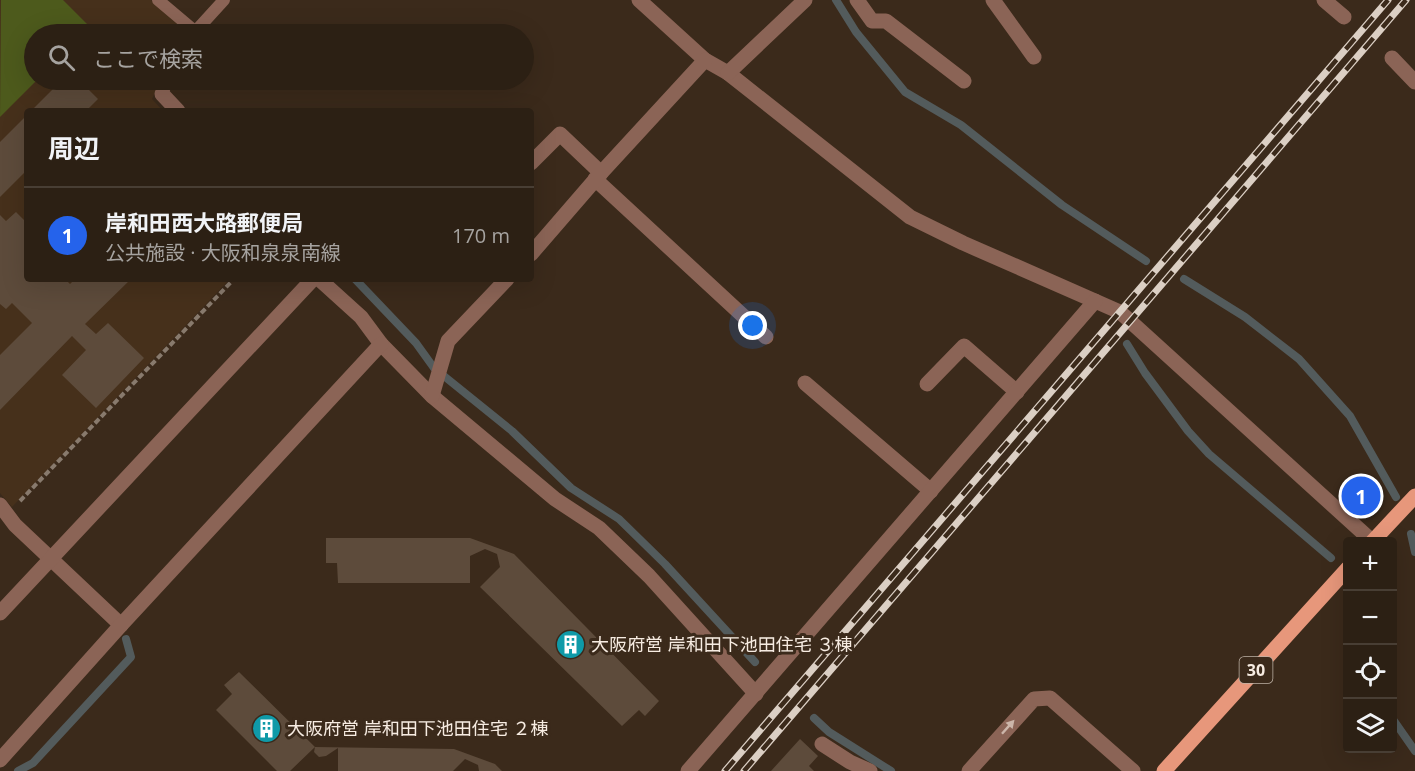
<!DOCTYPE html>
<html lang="ja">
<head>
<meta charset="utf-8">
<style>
  :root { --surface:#2c2014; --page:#382d22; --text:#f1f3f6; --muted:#a6a3a0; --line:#483e34; --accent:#2563eb }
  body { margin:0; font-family:"Open Sans","Noto Sans JP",sans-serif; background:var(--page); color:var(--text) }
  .controls { position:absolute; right:18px; bottom:18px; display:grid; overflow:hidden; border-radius:6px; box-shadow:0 6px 24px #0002 }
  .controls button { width:54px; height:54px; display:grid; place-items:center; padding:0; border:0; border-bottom:2px solid var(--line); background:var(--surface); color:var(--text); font:30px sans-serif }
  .you { position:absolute; left:753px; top:326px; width:21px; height:21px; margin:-15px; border:4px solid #fff; border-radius:50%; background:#1a73e8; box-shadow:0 0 0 9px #1a73e833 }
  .badge { display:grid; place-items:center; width:39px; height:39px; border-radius:50%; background:var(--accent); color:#fff; font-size:20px; font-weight:700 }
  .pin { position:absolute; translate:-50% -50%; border:3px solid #fff; box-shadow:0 2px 6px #0006 }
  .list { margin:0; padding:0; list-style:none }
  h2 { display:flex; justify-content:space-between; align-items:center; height:78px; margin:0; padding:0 24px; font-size:26px }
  h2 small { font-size:20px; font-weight:400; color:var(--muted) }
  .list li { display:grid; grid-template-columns:39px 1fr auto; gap:18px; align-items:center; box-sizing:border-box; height:96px; padding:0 24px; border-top:2px solid var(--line) }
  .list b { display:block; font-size:22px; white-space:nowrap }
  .list p { margin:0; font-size:20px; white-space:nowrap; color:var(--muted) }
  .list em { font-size:20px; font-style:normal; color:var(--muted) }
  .icon { flex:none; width:33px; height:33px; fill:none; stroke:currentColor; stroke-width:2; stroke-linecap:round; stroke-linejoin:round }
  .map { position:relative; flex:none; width:1415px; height:771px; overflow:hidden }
  .search { position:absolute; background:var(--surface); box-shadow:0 6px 24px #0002; left:24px; top:24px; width:510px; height:66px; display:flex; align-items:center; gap:15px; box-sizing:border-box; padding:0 21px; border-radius:33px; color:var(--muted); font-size:22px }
  .panel { position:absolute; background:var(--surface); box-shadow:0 6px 24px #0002; left:24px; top:108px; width:510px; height:174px; border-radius:6px }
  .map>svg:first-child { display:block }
</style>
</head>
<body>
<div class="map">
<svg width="1415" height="771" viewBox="0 0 1415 771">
  <rect width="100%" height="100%" fill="#3b2a1b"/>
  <path fill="#46301b" d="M 0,0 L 151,0 L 188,31 L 185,34 L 34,34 L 34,80 L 161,80 L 152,99 L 163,111 L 27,111 L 27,279 L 230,279 L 12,507 L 0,493 Z"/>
  <path fill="#4d5a1c" d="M 1,0 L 63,0 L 89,26 L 81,34 L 34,34 L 34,80 L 37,80 L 0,117 Z"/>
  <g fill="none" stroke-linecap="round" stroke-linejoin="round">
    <g stroke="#535b5c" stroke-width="8">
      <path d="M 836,0 L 856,32 L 905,92 L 961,125 L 1062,205 L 1146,261"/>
      <path d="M 355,279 L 416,343 L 434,368 L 512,431 L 571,488 L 619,519 L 665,564 L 755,662"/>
      <path d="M 1184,279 L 1245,317 L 1299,359 L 1350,416 L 1396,497"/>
      <path d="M 1127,344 L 1145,373 L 1188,431 L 1209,454 L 1331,558"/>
      <path d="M 1411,534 L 1415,552"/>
      <path d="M 814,718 L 829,732 L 891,771"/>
      <path d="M 1392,718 L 1415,751"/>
      <path d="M 18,771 L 33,763 L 131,657 L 126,639"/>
    </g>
  </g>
  <g fill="#5d4b3b">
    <path d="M 62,80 L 79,80 L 98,99 L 86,111 L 31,111 Z"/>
    <path d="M 27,115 L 27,170 L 0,197 L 0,142 Z"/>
    <path d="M 16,212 L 27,223 L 27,279 L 65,279 L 70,284 L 75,279 L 131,279 L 85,324 L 96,334 L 108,323 L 144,358 L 96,408 L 62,375 L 86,350 L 72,336 L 0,410 L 0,355 L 32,323 L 12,303 L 6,309 L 0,304 L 0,215 L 6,221 Z"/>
    <path d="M 326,538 L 470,538 L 514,554 L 659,701 L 645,716 L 639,710 L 622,726 L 480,587 L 500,567 L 497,554 L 485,549 L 470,556 L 470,583 L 338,583 L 337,563 L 326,563 Z"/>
    <path d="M 239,672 L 315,747 L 454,749 L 495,764 L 502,771 L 479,771 L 478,765 L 465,759 L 453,771 L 338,771 L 338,748 L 326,756 L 319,757 L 314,752 L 315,747 L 290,771 L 277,771 L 216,710 L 232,694 L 224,685 Z"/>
    <path d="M 800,739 L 818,756 L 809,766 L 814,771 L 771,771 Z"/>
  </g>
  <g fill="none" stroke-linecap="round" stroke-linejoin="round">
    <path stroke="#887a6d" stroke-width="4" stroke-dasharray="6 3" stroke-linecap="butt" d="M 20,501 L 234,279"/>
    <g stroke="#8b6456" stroke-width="12">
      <path d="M 158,0 L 196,32"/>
      <path d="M 193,34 L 224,0"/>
      <path d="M 162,94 L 168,80"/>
    </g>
    <g stroke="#8b6456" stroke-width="15">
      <path d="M 639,0 L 705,60 L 728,73 L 910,217 L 963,243 L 1120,312 L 1372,541"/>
      <path d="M 857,0 L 872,21 L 886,21 L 964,81"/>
      <path d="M 993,0 L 1034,57"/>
      <path d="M 1324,0 L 1344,17"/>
      <path d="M 1392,58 L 1415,82"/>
      <path d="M 728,73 L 805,0"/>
      <path d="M 162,94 L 178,111"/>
      <path d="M 531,163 L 560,134 L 601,173"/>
      <path d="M 595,179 L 766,337"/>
      <path d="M 531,254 L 601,173 L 705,60"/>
      <path d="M 319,279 L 361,317 L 381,344 L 432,396 L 555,499 L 599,528 L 649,576 L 756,694"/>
      <path d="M 805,383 L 931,491"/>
      <path d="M 927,384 L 964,346 L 1017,392"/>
      <path d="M 432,396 L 448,341 L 507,279"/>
      <path d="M 0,505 L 15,525 L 121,625"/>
      <path d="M 0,613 L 313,279"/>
      <path d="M 822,744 L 850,762 L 870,771"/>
      <path d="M 0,760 L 121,625 L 381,344"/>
      <path d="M 688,771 L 1095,301"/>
      <path d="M 969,771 L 1034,699 L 1050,698 L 1133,771"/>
    </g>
    <g stroke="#e7977b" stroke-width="15">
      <path d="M 1372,542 L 1415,496"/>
      <path d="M 1164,771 L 1348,568"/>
    </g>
    <defs>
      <g id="rail">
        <path d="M 725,771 L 1388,0"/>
        <path d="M 744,771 L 1406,0"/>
      </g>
    </defs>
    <use href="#rail" stroke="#dbcfc4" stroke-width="7"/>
    <use href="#rail" stroke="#3b2a1b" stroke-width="4.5" stroke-dasharray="14" stroke-linecap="butt"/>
  </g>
  <defs><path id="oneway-solid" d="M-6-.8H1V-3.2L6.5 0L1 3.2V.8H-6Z" transform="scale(1.5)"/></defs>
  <use fill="#ccb6aa" href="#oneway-solid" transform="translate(1008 727) rotate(-48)"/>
  <defs>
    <symbol id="building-disc" viewBox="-11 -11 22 22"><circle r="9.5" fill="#0f9aa8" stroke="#3b2a1b"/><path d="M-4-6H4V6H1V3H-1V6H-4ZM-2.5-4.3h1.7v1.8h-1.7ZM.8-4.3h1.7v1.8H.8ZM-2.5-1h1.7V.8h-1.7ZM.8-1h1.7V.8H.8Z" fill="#fff"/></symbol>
  </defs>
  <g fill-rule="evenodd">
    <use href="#building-disc" x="554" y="628" width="33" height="33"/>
    <use href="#building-disc" x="250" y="712" width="33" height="33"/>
  </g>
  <g text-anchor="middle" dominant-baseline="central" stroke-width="6" stroke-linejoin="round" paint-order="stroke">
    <rect fill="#3b2a1b" stroke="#bfb2a6" stroke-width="1.5" x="1239.5" y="657" width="33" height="26" rx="4.5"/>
    <g font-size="16" font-weight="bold" fill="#f7ece2">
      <text x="1256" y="670">30</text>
    </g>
    <g font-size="18" fill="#f7ece2" stroke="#3b2a1b" text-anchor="start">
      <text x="591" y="644">大阪府営 岸和田下池田住宅 ３棟</text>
      <text x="287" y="728">大阪府営 岸和田下池田住宅 ２棟</text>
    </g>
  </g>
</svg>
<div class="controls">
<button>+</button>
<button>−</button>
<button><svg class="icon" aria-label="locate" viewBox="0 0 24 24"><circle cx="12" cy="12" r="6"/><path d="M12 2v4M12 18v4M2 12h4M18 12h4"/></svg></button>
<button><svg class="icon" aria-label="layers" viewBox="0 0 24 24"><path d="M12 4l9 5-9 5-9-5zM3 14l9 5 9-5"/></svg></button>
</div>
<div class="you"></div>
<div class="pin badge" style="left:1361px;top:496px">1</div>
<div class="search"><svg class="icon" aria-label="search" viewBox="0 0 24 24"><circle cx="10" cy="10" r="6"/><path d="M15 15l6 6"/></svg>ここで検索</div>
<section class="panel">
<h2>周辺<small></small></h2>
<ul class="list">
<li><span class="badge">1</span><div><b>岸和田西大路郵便局</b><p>公共施設 · 大阪和泉泉南線</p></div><em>170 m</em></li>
</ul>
</section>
</div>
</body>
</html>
